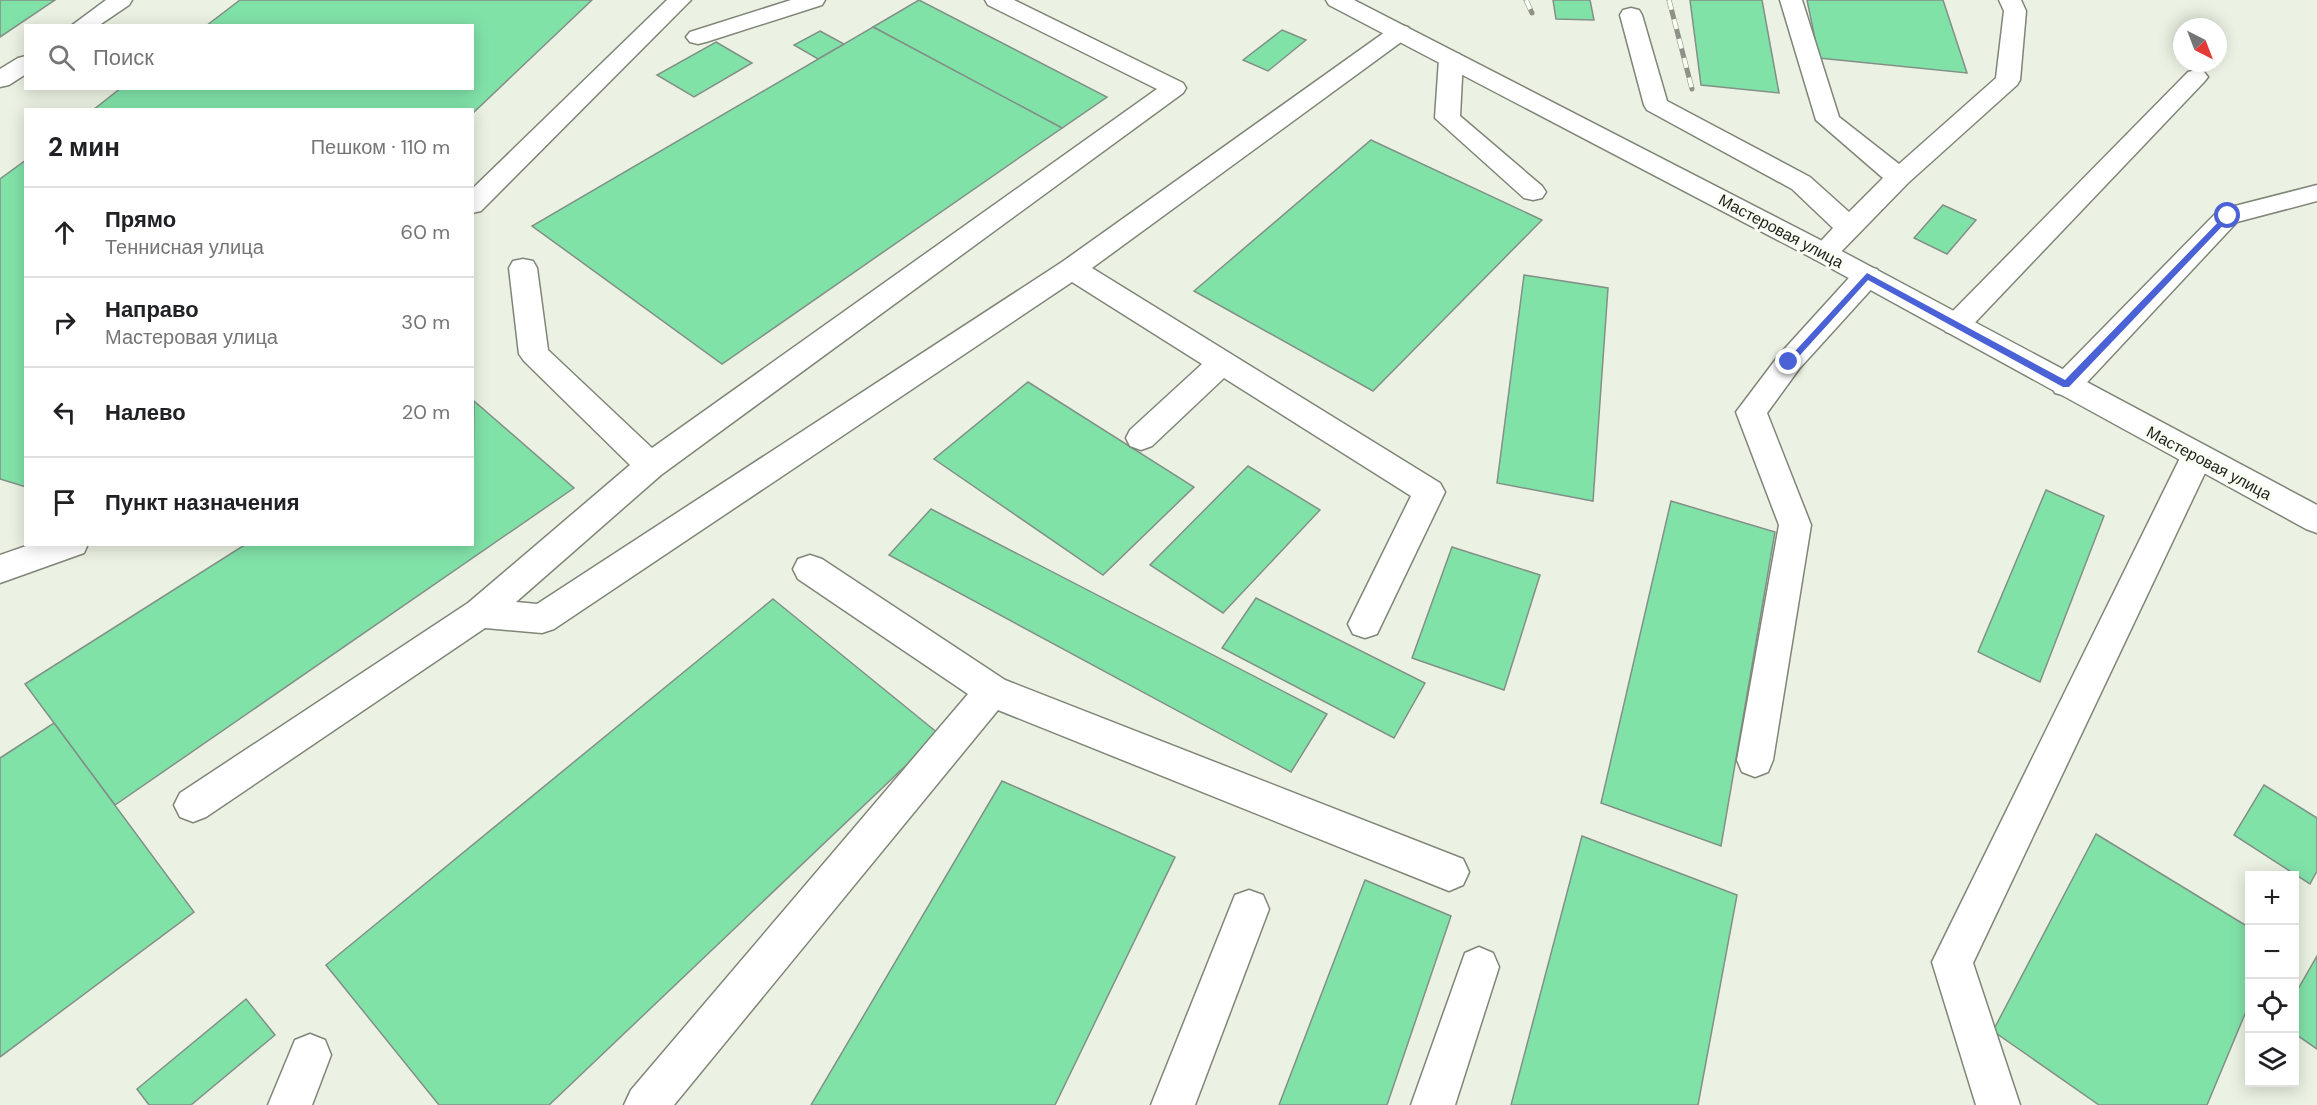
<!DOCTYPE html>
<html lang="ru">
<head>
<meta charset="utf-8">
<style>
  :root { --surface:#fff; --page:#f6f6f6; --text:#202124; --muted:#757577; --line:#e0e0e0 }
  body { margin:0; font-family:"DM Sans",sans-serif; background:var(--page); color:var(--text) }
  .controls { position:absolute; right:18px; bottom:18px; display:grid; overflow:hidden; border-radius:0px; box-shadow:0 3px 15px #0003 }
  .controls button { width:54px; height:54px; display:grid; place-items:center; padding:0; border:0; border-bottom:2px solid var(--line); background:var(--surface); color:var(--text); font:30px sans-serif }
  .compass { position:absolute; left:2173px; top:18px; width:54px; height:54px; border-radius:50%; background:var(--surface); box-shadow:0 3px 15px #0003; rotate:138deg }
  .stop { position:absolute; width:18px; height:18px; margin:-14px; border:4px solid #4b62d6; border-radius:50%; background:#fff }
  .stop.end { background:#4b62d6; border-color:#fff; box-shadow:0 2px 6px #0008 }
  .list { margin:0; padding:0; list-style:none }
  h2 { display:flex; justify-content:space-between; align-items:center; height:78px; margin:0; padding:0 24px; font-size:26px }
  h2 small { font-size:20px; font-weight:400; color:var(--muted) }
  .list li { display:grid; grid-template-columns:39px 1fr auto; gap:18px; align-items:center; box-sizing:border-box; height:90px; padding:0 24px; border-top:2px solid var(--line) }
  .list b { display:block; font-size:22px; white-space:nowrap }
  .list p { margin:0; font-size:20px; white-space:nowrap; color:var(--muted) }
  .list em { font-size:20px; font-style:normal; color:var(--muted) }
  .icon { flex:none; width:33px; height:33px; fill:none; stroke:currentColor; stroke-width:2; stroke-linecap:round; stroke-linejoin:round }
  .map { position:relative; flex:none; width:2317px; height:1105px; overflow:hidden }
  .search { position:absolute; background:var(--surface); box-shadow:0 3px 15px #0003; left:24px; top:24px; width:450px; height:66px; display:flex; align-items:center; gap:15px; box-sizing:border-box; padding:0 21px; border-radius:0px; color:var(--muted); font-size:22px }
  .panel { position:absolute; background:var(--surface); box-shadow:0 3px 15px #0003; left:24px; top:108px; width:450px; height:438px; border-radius:0px }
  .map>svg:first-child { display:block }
</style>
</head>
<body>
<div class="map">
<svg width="2317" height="1105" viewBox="0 0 2317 1105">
  <rect width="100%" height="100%" fill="#ebf2e3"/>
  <g fill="#81e2a8" stroke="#829087" stroke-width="1.5">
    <path d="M 0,0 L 55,0 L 0,37 Z"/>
    <path d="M 240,0 L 592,0 L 472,114 L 472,110 L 93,110 L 121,88 L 472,88 L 472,26 L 206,26 Z"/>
    <path d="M 919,0 L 1107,97 L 1062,128 L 873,27 Z"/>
    <path d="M 1553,0 L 1590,0 L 1594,20 L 1556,19 Z"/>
    <path d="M 1690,0 L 1762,0 L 1779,93 L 1701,85 Z"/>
    <path d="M 1807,0 L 1943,0 L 1967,73 L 1819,58 Z"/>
    <path d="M 873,27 L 1062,128 L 722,364 L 532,226 Z"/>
    <path d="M 1282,30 L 1306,40 L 1268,71 L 1243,60 Z"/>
    <path d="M 820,31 L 844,44 L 818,59 L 794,45 Z"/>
    <path d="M 716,42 L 752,63 L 694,97 L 657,75 Z"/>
    <path d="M 1371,140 L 1542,220 L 1373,391 L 1194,291 Z"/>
    <path d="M 26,160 L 26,487 L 0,479 L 0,179 Z"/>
    <path d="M 1943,205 L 1976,220 L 1947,254 L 1914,238 Z"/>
    <path d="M 1524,275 L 1608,288 L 1593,501 L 1497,483 Z"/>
    <path d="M 1028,382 L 1194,487 L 1103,575 L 934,459 Z"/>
    <path d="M 474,401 L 574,488 L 115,805 L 25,684 L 246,544 L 472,544 Z"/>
    <path d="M 1248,466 L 1320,510 L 1223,613 L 1150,565 Z"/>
    <path d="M 2046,490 L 2104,516 L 2040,682 L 1978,652 Z"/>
    <path d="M 1671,501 L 1775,532 L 1721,846 L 1601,803 Z"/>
    <path d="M 931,509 L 1327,714 L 1291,772 L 889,555 Z"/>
    <path d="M 1452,547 L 1540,575 L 1504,690 L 1412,658 Z"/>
    <path d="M 1256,598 L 1425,683 L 1394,738 L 1222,648 Z"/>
    <path d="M 773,599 L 939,734 L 549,1105 L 439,1105 L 326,965 Z"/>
    <path d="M 54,723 L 194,912 L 0,1057 L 0,758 Z"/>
    <path d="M 1002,781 L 1175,857 L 1055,1105 L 811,1105 Z"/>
    <path d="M 2264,785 L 2317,818 L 2317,871 L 2310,884 L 2234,835 Z"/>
    <path d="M 2096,834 L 2250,928 L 2250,1002 L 2207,1105 L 2099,1105 L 1993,1031 Z"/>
    <path d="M 1582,836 L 1737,895 L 1698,1105 L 1511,1105 Z"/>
    <path d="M 1365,880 L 1451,916 L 1387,1105 L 1279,1105 Z"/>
    <path d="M 2317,956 L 2317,1049 L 2294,1033 L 2294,996 Z"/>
    <path d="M 246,999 L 275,1035 L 191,1105 L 149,1105 L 137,1089 Z"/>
  </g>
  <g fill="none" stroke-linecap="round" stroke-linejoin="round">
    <defs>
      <g id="minor">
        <path d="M 106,0 L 132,0 L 129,5 L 98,26 L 71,26 Z"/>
        <path d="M 667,0 L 691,0 L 481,211 L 472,213 L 472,189 Z"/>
        <path d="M 791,0 L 825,0 L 822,5 L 706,42 L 698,44 L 690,42 L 686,37 L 690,32 Z"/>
        <path d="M 985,0 L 1014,0 L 1183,83 L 1186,88 L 1183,93 L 661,475 L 516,602 L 537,604 L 1062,262 L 1392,27 L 1400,25 L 1408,27 L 1412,32 L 1408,37 L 1092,268 L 1440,483 L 1445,492 L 1377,634 L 1365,638 L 1353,634 L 1348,624 L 1411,496 L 1224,378 L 1152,446 L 1141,450 L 1130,446 L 1126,438 L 1130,430 L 1202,364 L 1072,282 L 554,629 L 542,633 L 485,628 L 206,817 L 193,822 L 180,817 L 174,805 L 180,793 L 468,603 L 630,465 L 524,361 L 519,354 L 509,268 L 513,261 L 523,259 L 533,261 L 537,268 L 548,350 L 652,448 L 1157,89 L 988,5 Z"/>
        <path d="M 1780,0 L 1802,0 L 1839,117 L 1899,164 L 1996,78 L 2004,11 L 1999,0 L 2021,0 L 2026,11 L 2020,80 L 2017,85 L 1908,183 L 1834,259 L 1824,262 L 1814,259 L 1810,253 L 1833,228 L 1792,189 L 1647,110 L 1644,105 L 1620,15 L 1623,10 L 1631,8 L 1639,10 L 1642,15 L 1667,101 L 1810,177 L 1849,212 L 1883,178 L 1816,120 Z"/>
        <path d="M 1451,52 L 1459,54 L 1463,59 L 1460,116 L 1542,186 L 1546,192 L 1542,198 L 1533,200 L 1524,198 L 1435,118 L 1439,59 L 1443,54 Z"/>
        <path d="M 26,56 L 26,74 L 9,85 L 0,87 L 0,69 L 18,58 Z"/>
        <path d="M 2196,70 L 2204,72 L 2208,77 L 2204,82 L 1966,332 L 1956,335 L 1946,332 L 1942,325 L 1946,318 L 2188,72 Z"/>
        <path d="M 2317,185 L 2317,201 L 2237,222 L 2077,393 L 2066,396 L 2055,393 L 2051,385 L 2055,377 L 2219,210 Z"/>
        <path d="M 1867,267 L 1877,269 L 1881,276 L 1877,283 L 1799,369 L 1767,413 L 1811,525 L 1773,760 L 1768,772 L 1755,777 L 1742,772 L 1737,760 L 1779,525 L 1736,412 L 1779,355 L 1857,269 Z"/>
        <path d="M 2197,444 L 2208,448 L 2213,456 L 1973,963 L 2020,1105 L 1976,1105 L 1932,962 L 2181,456 L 2186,448 Z"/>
        <path d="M 32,544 L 88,544 L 84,553 L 0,583 L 0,555 Z"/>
        <path d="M 810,555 L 822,559 L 1005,680 L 1463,859 L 1469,872 L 1463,885 L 1449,891 L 998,710 L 674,1105 L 624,1105 L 631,1090 L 968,694 L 798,579 L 793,569 L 798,559 Z"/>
        <path d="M 1249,890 L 1263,895 L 1269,909 L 1195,1105 L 1151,1105 L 1235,895 Z"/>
        <path d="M 1479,947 L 1493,953 L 1499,967 L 1455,1105 L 1411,1105 L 1465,953 Z"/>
        <path d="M 310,1034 L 325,1040 L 331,1055 L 312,1105 L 268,1105 L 295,1040 Z"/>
      </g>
      <path id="major" d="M 1326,0 L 1354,0 L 1834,247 L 2317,505 L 2317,533 L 2306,529 L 1814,259 L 1329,5 Z"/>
    </defs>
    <use href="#minor" stroke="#7f8678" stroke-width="3"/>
    <use href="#major" stroke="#7f8678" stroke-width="3"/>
    <use href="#minor" fill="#fff" fill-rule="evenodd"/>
    <use href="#major" fill="#fff" fill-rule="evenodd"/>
    <defs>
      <g id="rail">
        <path d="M 1526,0 L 1532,13"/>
        <path d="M 1669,0 L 1692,89"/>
      </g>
    </defs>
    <use href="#rail" stroke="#8d9187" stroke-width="5"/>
    <use href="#rail" stroke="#f9fff3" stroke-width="4" stroke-dasharray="10" stroke-linecap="butt"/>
  </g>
  <path fill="#4b62d6" d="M 2226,214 L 2232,216 L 2069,387 L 2063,387 L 1868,280 L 1792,364 L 1785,362 L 1867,273 L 2065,380 Z"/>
  <g text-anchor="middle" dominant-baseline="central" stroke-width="6" stroke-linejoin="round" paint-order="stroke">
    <g font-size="16" fill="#1e201b" stroke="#f9fff3">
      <text transform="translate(1781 231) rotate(28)">Мастеровая улица</text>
      <text transform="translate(2209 463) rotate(28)">Мастеровая улица</text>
    </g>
  </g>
</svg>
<div class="controls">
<button>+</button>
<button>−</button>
<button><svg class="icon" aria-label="locate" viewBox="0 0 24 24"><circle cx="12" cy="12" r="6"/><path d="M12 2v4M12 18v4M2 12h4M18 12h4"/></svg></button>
<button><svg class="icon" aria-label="layers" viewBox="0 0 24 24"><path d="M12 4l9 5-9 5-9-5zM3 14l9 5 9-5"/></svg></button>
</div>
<svg class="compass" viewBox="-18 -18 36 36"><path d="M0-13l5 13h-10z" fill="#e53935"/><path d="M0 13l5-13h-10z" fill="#757577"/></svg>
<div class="stop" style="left:2228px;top:216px"></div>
<div class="stop end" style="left:1789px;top:362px"></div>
<div class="search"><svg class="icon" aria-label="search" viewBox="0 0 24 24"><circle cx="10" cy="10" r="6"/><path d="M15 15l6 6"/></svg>Поиск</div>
<section class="panel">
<h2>2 мин<small>Пешком · 110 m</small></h2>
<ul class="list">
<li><svg class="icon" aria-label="ahead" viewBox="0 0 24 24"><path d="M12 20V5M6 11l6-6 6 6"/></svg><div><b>Прямо</b><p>Теннисная улица</p></div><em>60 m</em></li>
<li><svg class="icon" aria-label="right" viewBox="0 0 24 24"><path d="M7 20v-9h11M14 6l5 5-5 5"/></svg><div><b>Направо</b><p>Мастеровая улица</p></div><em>30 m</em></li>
<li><svg class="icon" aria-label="left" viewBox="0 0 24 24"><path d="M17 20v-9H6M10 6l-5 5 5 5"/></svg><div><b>Налево</b></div><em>20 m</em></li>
<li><svg class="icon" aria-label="arrive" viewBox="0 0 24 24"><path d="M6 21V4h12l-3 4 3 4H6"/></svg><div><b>Пункт назначения</b></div></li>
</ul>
</section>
</div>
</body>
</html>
